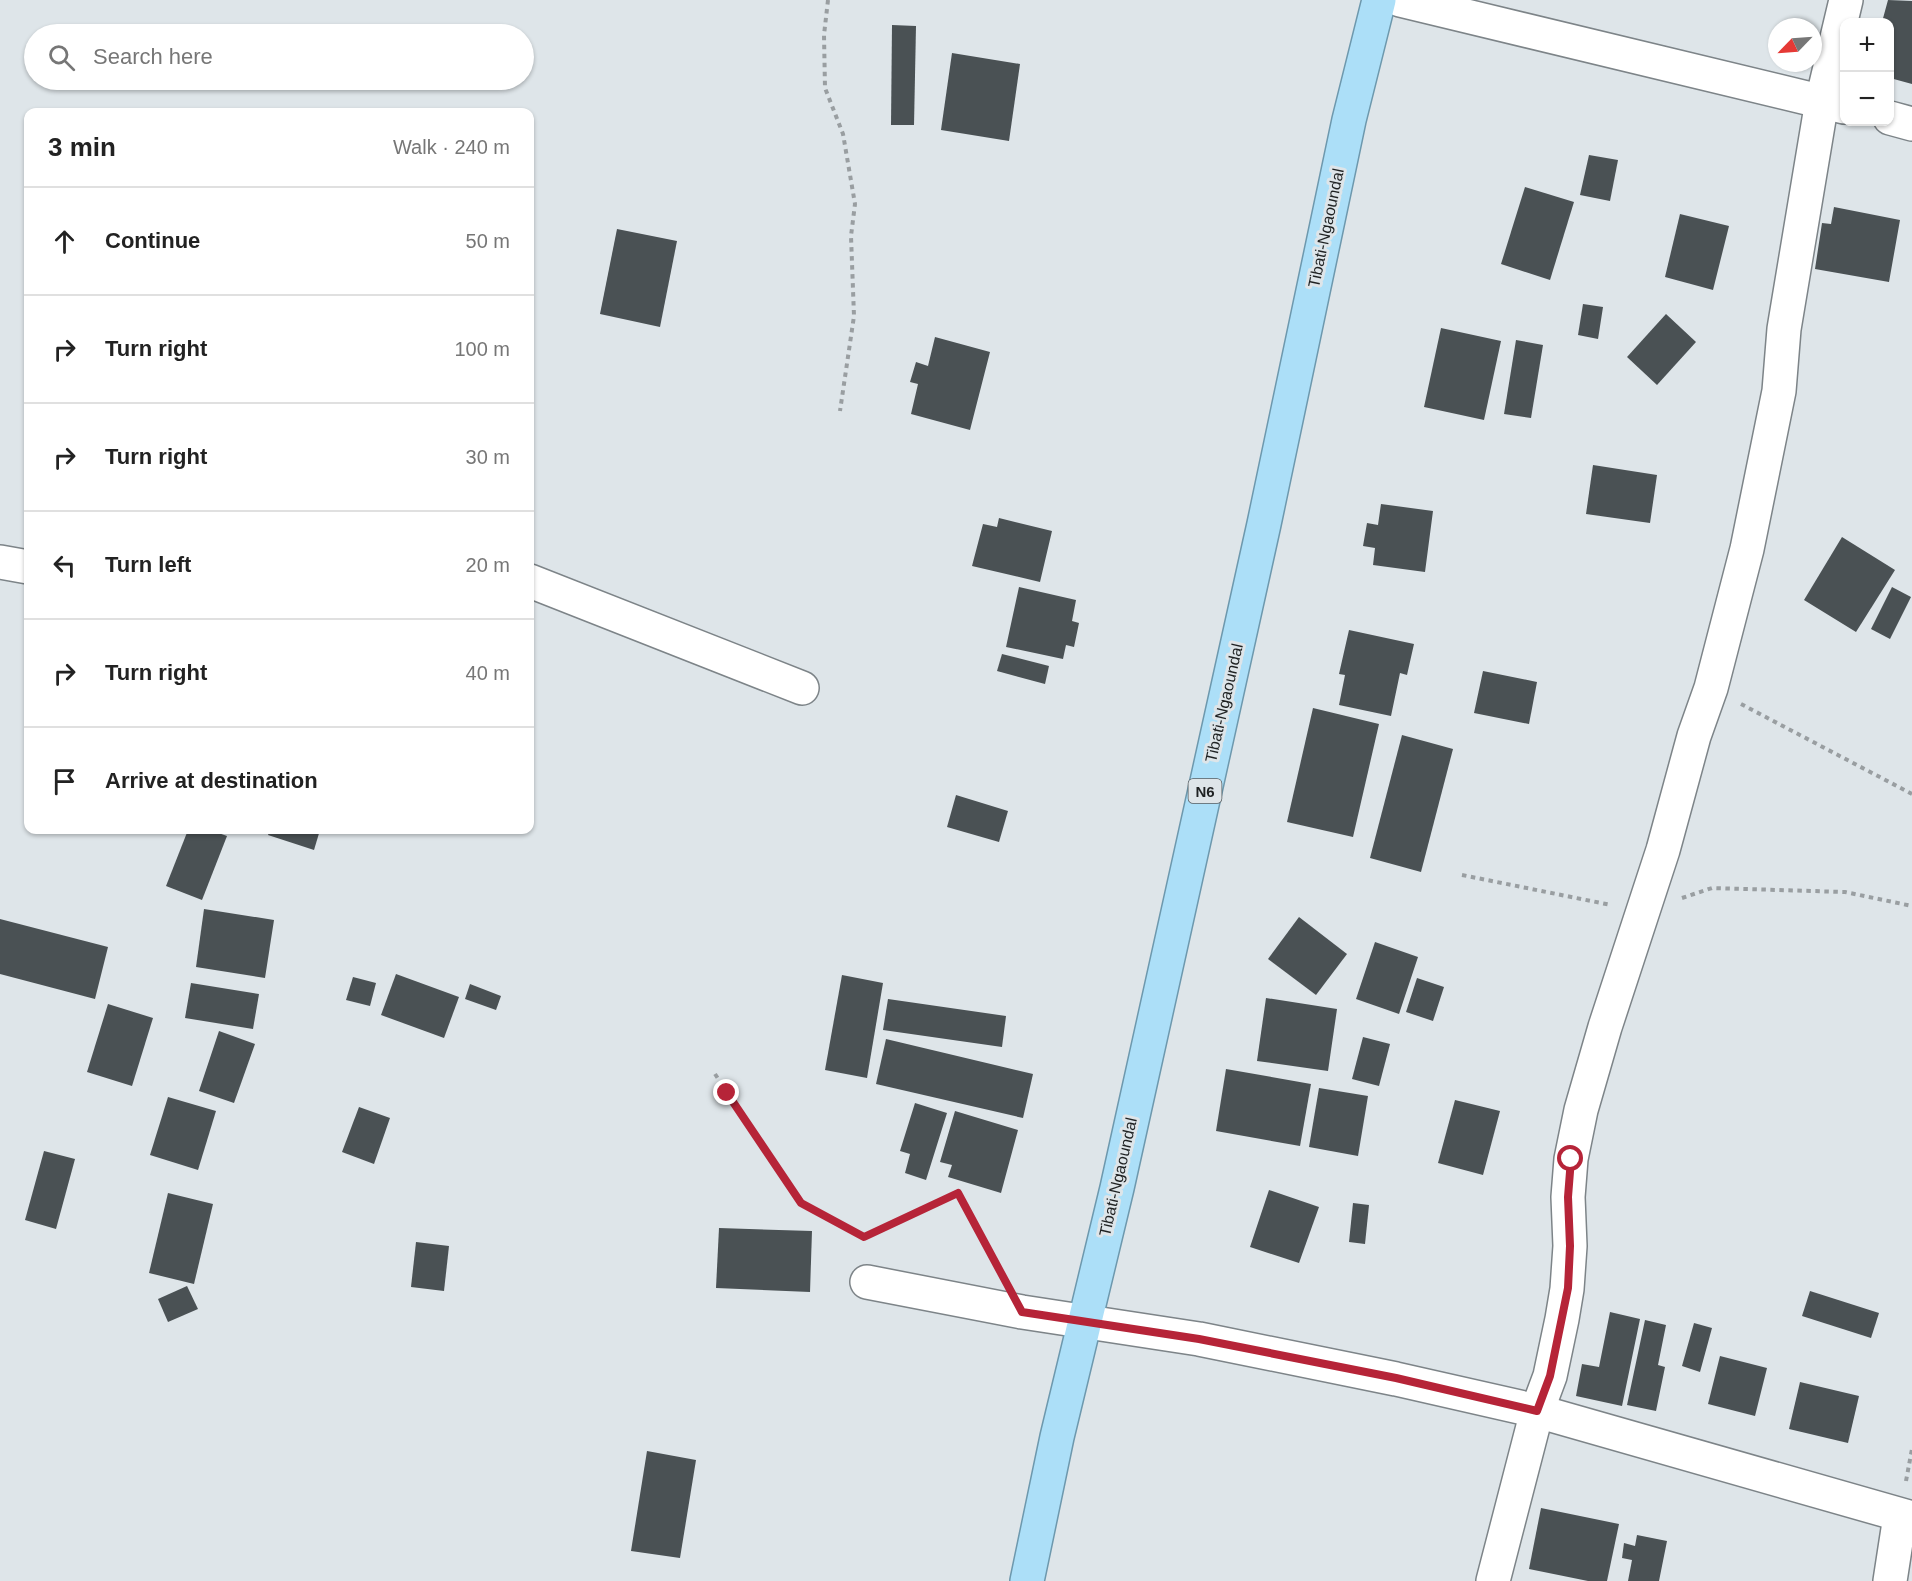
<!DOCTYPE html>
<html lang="en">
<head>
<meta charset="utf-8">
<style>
  :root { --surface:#fff; --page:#f6f6f6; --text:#222; --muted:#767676; --line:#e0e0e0 }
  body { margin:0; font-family:Arial,sans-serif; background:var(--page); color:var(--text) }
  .controls { position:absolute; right:18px; top:18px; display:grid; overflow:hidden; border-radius:12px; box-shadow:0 2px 4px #0004 }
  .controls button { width:54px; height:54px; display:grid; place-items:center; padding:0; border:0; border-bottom:2px solid var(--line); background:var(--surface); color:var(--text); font:30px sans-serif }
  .compass { position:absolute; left:1768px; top:18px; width:54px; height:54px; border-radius:50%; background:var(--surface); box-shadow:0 2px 4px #0004; rotate:245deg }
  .stop { position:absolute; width:18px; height:18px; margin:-14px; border:4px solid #b62438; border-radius:50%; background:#fff }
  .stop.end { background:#b62438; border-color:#fff; box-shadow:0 2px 6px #0008 }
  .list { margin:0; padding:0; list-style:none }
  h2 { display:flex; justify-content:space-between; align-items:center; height:78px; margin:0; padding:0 24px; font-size:26px }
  h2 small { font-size:20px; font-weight:400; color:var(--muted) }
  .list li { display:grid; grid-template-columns:39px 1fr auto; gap:18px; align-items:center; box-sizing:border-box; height:108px; padding:0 24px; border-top:2px solid var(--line) }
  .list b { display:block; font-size:22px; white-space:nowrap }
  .list em { font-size:20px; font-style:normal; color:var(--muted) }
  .icon { flex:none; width:33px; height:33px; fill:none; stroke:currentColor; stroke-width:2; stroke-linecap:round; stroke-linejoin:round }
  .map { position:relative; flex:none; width:1912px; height:1581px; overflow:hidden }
  .search { position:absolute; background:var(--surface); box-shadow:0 2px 4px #0004; left:24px; top:24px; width:510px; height:66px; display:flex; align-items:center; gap:15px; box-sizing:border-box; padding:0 21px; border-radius:33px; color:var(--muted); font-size:22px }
  .panel { position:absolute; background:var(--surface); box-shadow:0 2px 4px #0004; left:24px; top:108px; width:510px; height:726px; border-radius:12px }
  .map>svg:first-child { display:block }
</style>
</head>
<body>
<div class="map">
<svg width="1912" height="1581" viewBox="0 0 1912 1581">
  <rect width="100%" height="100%" fill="#dee5e9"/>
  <g fill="#4a5154">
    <path d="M 1888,0 L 1912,1 L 1912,84 L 1890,78 L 1890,22 L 1882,22 Z"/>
    <path d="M 892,25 L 916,26 L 914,125 L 891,125 Z"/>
    <path d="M 952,53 L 1020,64 L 1009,141 L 941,130 Z"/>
    <path d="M 1589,155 L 1618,160 L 1610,201 L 1580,195 Z"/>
    <path d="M 1525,187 L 1574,202 L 1550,280 L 1501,264 Z"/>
    <path d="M 1834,207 L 1900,220 L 1889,282 L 1815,269 L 1822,223 L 1831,224 Z"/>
    <path d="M 1680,214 L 1729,226 L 1713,290 L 1665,277 Z"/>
    <path d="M 617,229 L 677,241 L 660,327 L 600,314 Z"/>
    <path d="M 1583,304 L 1603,307 L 1598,339 L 1578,335 Z"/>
    <path d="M 1666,314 L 1696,342 L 1657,385 L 1627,357 Z"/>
    <path d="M 1441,328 L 1501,341 L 1484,420 L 1424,407 Z"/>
    <path d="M 935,337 L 990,352 L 970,430 L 911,414 L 918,384 L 910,382 L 916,362 L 928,366 Z"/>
    <path d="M 1516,340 L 1543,345 L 1531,418 L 1504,414 Z"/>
    <path d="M 1593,465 L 1657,475 L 1650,523 L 1586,514 Z"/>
    <path d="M 1381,504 L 1433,511 L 1425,572 L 1373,565 L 1375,548 L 1363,546 L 1367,523 L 1378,525 Z"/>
    <path d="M 999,518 L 1052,531 L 1040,582 L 972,566 L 983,524 L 997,527 Z"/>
    <path d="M 1842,537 L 1895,570 L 1856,632 L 1804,600 Z"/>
    <path d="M 1019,587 L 1076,600 L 1072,621 L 1079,623 L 1074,647 L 1066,645 L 1063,659 L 1006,647 Z"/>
    <path d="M 1892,587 L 1911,597 L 1890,639 L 1871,629 Z"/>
    <path d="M 1349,630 L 1414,644 L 1407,675 L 1400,673 L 1391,716 L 1339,705 L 1345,675 L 1339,674 Z"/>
    <path d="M 1002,654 L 1049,666 L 1045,684 L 997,671 Z"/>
    <path d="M 1483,671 L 1537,682 L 1529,724 L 1474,713 Z"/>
    <path d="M 1313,708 L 1379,724 L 1353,837 L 1287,822 Z"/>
    <path d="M 1402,735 L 1453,749 L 1421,872 L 1370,858 Z"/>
    <path d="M 956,795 L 1008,811 L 999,842 L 947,827 Z"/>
    <path d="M 188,830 L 210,830 L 227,836 L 202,900 L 166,886 Z"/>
    <path d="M 270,830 L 320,830 L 314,850 L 268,835 Z"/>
    <path d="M 204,909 L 274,920 L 265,978 L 196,967 Z"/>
    <path d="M 1299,917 L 1347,954 L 1316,995 L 1268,959 Z"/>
    <path d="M 0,919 L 108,947 L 95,999 L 0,974 Z"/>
    <path d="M 1375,942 L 1418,957 L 1399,1014 L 1356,999 Z"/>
    <path d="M 396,974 L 459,997 L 444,1038 L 381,1015 Z"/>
    <path d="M 842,975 L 883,983 L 867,1078 L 825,1070 Z"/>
    <path d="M 353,977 L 376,983 L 370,1006 L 346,1000 Z"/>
    <path d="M 1417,978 L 1444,987 L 1433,1021 L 1406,1012 Z"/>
    <path d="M 191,983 L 259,994 L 253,1029 L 185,1018 Z"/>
    <path d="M 470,984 L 501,996 L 496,1010 L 465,999 Z"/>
    <path d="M 1266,998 L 1337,1009 L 1328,1071 L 1257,1061 Z"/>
    <path d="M 888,999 L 1006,1016 L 1002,1047 L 883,1030 Z"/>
    <path d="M 108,1004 L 153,1018 L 132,1086 L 87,1072 Z"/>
    <path d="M 219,1031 L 255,1044 L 234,1103 L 199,1091 Z"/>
    <path d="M 1363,1037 L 1390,1044 L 1379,1086 L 1352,1079 Z"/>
    <path d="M 886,1039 L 1033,1074 L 1023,1118 L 876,1084 Z"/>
    <path d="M 1226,1069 L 1311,1084 L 1300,1146 L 1216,1131 Z"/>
    <path d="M 1319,1088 L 1368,1096 L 1358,1156 L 1309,1147 Z"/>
    <path d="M 168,1097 L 216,1111 L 198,1170 L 150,1155 Z"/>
    <path d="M 1455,1100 L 1500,1111 L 1483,1175 L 1438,1163 Z"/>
    <path d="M 915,1103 L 947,1113 L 926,1180 L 905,1173 L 910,1154 L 900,1151 Z"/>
    <path d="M 359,1107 L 390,1118 L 374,1164 L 342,1152 Z"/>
    <path d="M 955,1111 L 1018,1130 L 1001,1193 L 948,1177 L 952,1165 L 940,1162 Z"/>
    <path d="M 44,1151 L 75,1159 L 56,1229 L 25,1220 Z"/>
    <path d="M 1269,1190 L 1319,1207 L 1299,1263 L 1250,1247 Z"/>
    <path d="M 168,1193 L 213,1204 L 194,1284 L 149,1273 Z"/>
    <path d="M 1353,1203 L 1369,1205 L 1365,1244 L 1349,1242 Z"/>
    <path d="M 719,1228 L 812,1231 L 810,1292 L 716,1288 Z"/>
    <path d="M 416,1242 L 449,1246 L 444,1291 L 411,1287 Z"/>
    <path d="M 187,1286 L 198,1309 L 168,1322 L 158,1299 Z"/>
    <path d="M 1810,1291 L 1879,1313 L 1871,1338 L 1802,1316 Z"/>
    <path d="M 1610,1312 L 1640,1319 L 1622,1406 L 1576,1396 L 1582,1364 L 1599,1367 Z"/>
    <path d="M 1645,1320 L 1666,1325 L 1658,1365 L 1665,1367 L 1656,1411 L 1627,1405 Z"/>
    <path d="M 1694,1323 L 1712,1328 L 1700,1372 L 1682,1366 Z"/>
    <path d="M 1720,1356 L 1767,1368 L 1755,1416 L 1708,1404 Z"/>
    <path d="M 1800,1382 L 1859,1396 L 1848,1443 L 1789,1429 Z"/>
    <path d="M 647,1451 L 696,1460 L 680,1558 L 631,1551 Z"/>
    <path d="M 1541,1508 L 1619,1524 L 1607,1581 L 1588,1581 L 1529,1569 Z"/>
    <path d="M 1637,1535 L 1667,1541 L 1659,1581 L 1628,1581 L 1632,1560 L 1622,1558 L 1624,1543 L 1635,1546 Z"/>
  </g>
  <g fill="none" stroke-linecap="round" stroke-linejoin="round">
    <defs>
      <g id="minor">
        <path d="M 1400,0 L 1844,107"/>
        <path d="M 1890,118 L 1912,124"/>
        <path d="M 0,562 L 28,567"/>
        <path d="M 530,581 L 802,688"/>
        <path d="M 867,1282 L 1022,1312 L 1199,1339 L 1396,1379 L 1537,1411 L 1912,1518"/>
        <path d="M 1493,1581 L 1537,1411 L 1550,1376 L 1562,1319 L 1567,1289 L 1570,1246 L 1568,1197 L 1571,1159 L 1581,1110 L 1605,1027 L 1663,850 L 1694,736 L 1711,688 L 1747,549 L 1779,391 L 1784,329 L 1822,101 L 1846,0"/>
        <path d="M 1890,1581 L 1900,1516"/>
      </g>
      <path id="trunk" d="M 1027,1581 L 1057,1437 L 1117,1188 L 1264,524 L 1349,120 L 1379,0"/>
    </defs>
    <use href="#minor" stroke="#7d8488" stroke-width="36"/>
    <use href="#trunk" stroke="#6d98ad" stroke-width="36"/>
    <g stroke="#999ea1" stroke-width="4" stroke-dasharray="4.5 4.5" stroke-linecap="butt">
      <path d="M 828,0 L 824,35 L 825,88 L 843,134 L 855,204 L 851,236 L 854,316 L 840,411"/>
      <path d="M 1741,704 L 1912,794"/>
      <path d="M 1462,875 L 1611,905"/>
      <path d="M 1682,898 L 1712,888 L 1845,892 L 1912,906"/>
      <path d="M 715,1074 L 801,1203 L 864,1237 L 958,1193 L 1002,1274"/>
      <path d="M 1906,1481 L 1912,1449"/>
    </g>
    <use href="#minor" stroke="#fff" stroke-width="33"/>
    <use href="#trunk" stroke="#acdff8" stroke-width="33"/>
  </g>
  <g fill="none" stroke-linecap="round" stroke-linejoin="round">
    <path stroke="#b62438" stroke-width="8" d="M 727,1093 L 801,1203 L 864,1237 L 958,1193 L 1022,1312 L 1199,1339 L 1396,1378 L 1537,1411 L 1550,1376 L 1568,1288 L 1570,1246 L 1568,1197 L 1571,1159"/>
  </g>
  <g text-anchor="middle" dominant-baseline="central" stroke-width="6" stroke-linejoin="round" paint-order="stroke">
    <rect fill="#dee5e9" stroke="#585c5e" stroke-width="1.5" x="1188.5" y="779" width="33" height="24" rx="4.5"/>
    <g font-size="15" font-weight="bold" fill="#1f2223">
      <text x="1205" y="791">N6</text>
    </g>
    <g font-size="16" fill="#1f2223" stroke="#dee5e9">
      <text transform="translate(1326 228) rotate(-78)">Tibati-Ngaoundal</text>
      <text transform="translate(1224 703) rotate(-77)">Tibati-Ngaoundal</text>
      <text transform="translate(1118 1177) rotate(-77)">Tibati-Ngaoundal</text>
    </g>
  </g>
</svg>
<div class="controls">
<button>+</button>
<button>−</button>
</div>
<svg class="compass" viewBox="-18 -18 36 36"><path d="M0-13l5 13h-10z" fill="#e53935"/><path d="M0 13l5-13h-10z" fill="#767676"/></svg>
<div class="stop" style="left:1571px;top:1159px"></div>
<div class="stop end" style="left:727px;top:1093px"></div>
<div class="search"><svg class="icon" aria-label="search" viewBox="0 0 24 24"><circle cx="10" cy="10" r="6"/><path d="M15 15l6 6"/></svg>Search here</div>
<section class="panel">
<h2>3 min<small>Walk · 240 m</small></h2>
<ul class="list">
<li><svg class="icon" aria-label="ahead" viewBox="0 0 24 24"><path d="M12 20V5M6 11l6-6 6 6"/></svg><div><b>Continue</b></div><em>50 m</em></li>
<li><svg class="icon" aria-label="right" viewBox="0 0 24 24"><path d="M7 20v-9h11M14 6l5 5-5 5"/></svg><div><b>Turn right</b></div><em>100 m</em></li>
<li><svg class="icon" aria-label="right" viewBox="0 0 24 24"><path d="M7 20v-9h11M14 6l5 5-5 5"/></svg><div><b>Turn right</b></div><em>30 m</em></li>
<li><svg class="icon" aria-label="left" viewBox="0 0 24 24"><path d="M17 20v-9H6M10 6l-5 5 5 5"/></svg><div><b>Turn left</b></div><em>20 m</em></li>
<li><svg class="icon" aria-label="right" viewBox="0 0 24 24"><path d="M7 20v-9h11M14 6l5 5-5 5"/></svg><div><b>Turn right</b></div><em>40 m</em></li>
<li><svg class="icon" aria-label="arrive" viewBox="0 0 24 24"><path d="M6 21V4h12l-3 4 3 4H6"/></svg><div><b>Arrive at destination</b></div></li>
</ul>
</section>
</div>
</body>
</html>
